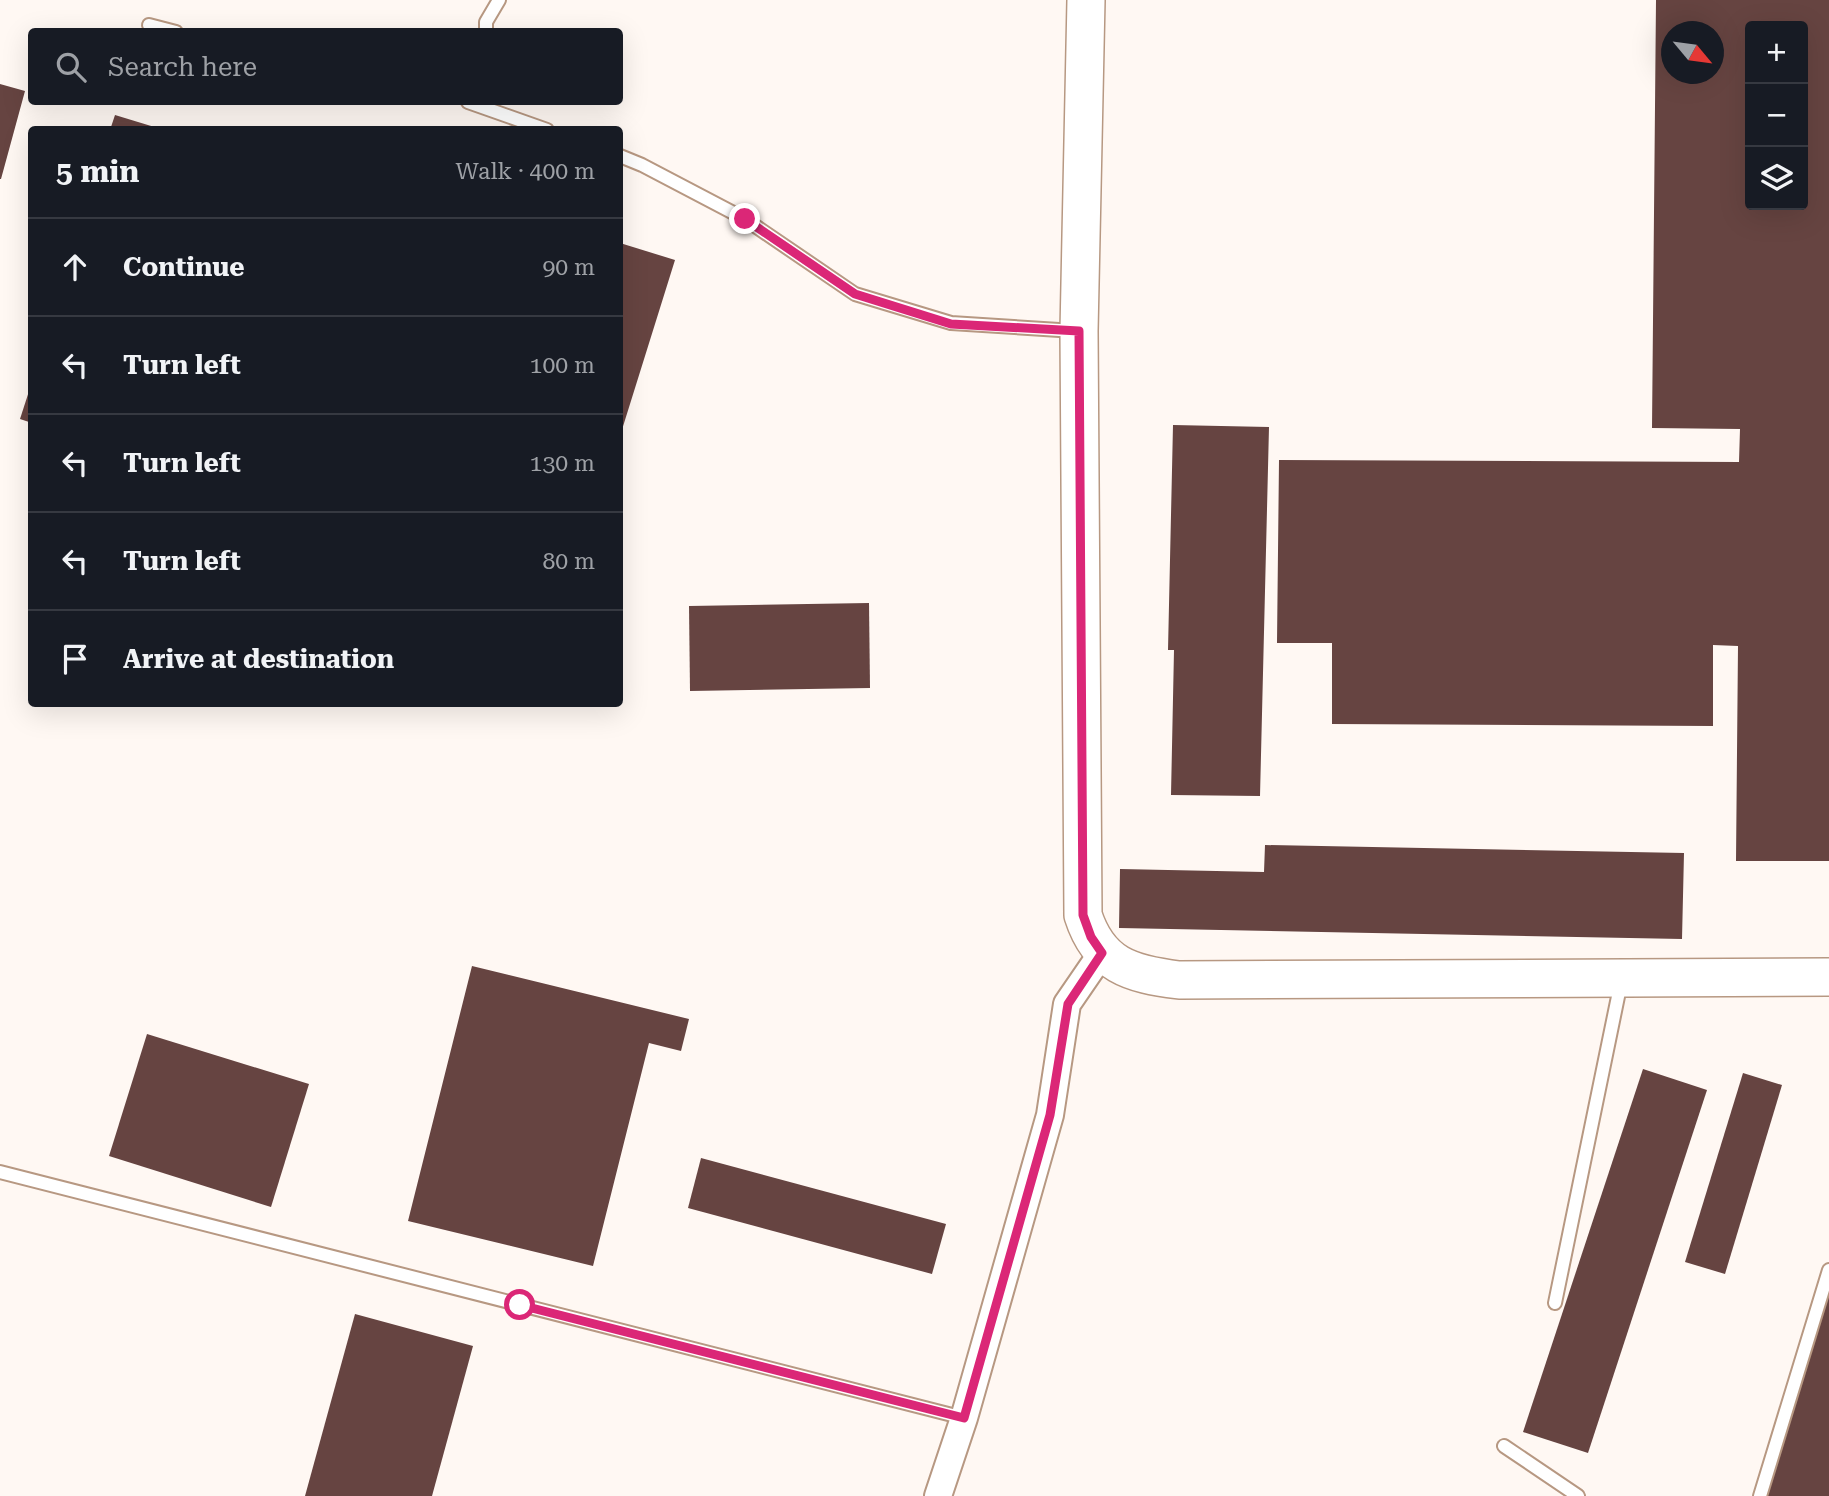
<!DOCTYPE html>
<html lang="en">
<head>
<meta charset="utf-8">
<style>
  :root { --surface:#171b24; --page:#20242c; --text:#f1f3f6; --muted:#9ea1a6; --line:#363941 }
  body { margin:0; font-family:"Roboto Serif",serif; background:var(--page); color:var(--text) }
  .controls { position:absolute; right:21px; top:21px; display:grid; overflow:hidden; border-radius:7px; box-shadow:0 7px 28px #0002 }
  .controls button { width:63px; height:63px; display:grid; place-items:center; padding:0; border:0; border-bottom:2px solid var(--line); background:var(--surface); color:var(--text); font:35px sans-serif }
  .compass { position:absolute; left:1661px; top:21px; width:63px; height:63px; border-radius:50%; background:var(--surface); box-shadow:0 7px 28px #0002; rotate:119deg }
  .stop { position:absolute; width:21px; height:21px; margin:-16px; border:5px solid #db2777; border-radius:50%; background:#fff }
  .stop.end { background:#db2777; border-color:#fff; box-shadow:0 2px 7px #0008 }
  .list { margin:0; padding:0; list-style:none }
  h2 { display:flex; justify-content:space-between; align-items:center; height:91px; margin:0; padding:0 28px; font-size:30px }
  h2 small { font-size:23px; font-weight:400; color:var(--muted) }
  .list li { display:grid; grid-template-columns:46px 1fr auto; gap:21px; align-items:center; box-sizing:border-box; height:98px; padding:0 28px; border-top:2px solid var(--line) }
  .list b { display:block; font-size:26px; white-space:nowrap }
  .list em { font-size:23px; font-style:normal; color:var(--muted) }
  .icon { flex:none; width:38px; height:38px; fill:none; stroke:currentColor; stroke-width:2; stroke-linecap:round; stroke-linejoin:round }
  .map { position:relative; flex:none; width:1829px; height:1496px; overflow:hidden }
  .search { position:absolute; background:var(--surface); box-shadow:0 7px 28px #0002; left:28px; top:28px; width:595px; height:77px; display:flex; align-items:center; gap:18px; box-sizing:border-box; padding:0 24px; border-radius:7px; color:var(--muted); font-size:26px }
  .panel { position:absolute; background:var(--surface); box-shadow:0 7px 28px #0002; left:28px; top:126px; width:595px; height:581px; border-radius:7px }
  .map>svg:first-child { display:block }
</style>
</head>
<body>
<div class="map">
<svg width="1829" height="1496" viewBox="0 0 1829 1496">
  <rect width="100%" height="100%" fill="#fff8f3"/>
  <g fill="#664441" fill-rule="evenodd">
    <path d="M 1656,0 L 1829,0 L 1829,861 L 1736,861 L 1738,646 L 1713,645 L 1713,726 L 1332,724 L 1332,643 L 1277,643 L 1279,460 L 1739,462 L 1740,429 L 1652,428 ZM 1750,26 L 1803,26 L 1803,205 L 1750,205 ZM 1672,32 L 1714,32 L 1714,74 L 1672,74 Z"/>
    <path d="M 0,84 L 25,91 L 1,179 L 0,179 Z"/>
    <path d="M 115,115 L 161,129 L 161,130 L 110,130 Z"/>
    <path d="M 620,243 L 675,260 L 620,436 Z"/>
    <path d="M 31,385 L 32,385 L 32,423 L 20,419 Z"/>
    <path d="M 1173,425 L 1269,427 L 1260,796 L 1171,795 L 1174,650 L 1168,650 Z"/>
    <path d="M 869,603 L 870,688 L 690,691 L 689,606 Z"/>
    <path d="M 1265,845 L 1684,853 L 1682,939 L 1119,928 L 1120,869 L 1264,872 Z"/>
    <path d="M 472,966 L 689,1019 L 681,1051 L 649,1043 L 593,1266 L 408,1221 Z"/>
    <path d="M 147,1034 L 309,1084 L 271,1207 L 109,1156 Z"/>
    <path d="M 1643,1069 L 1707,1090 L 1588,1453 L 1523,1432 Z"/>
    <path d="M 1743,1073 L 1782,1085 L 1725,1274 L 1685,1262 Z"/>
    <path d="M 701,1158 L 946,1224 L 932,1274 L 688,1208 Z"/>
    <path d="M 1829,1281 L 1829,1496 L 1760,1496 Z"/>
    <path d="M 355,1314 L 473,1346 L 432,1496 L 305,1496 Z"/>
  </g>
  <g fill="none" stroke-linecap="round" stroke-linejoin="round">
    <defs>
      <g id="lane">
        <path d="M 149,25 L 176,32"/>
        <path d="M 486,32 L 486,22 L 499,0"/>
        <path d="M 468,102 L 547,130"/>
        <path d="M 620,156 L 642,165 L 745,219 L 855,294 L 951,323 L 1075,331"/>
        <path d="M 0,1172 L 964,1418"/>
        <path d="M 1555,1303 L 1621,982"/>
        <path d="M 1504,1446 L 1578,1496"/>
        <path d="M 1760,1496 L 1829,1270"/>
      </g>
      <path id="street" d="M 938,1496 L 964,1418 L 1050,1115 L 1067,1004 L 1102,953"/>
      <path id="secondary" d="M 1086,0 L 1079,331 L 1083,915 C 1099,965 1130,974 1179,980 L 1829,977"/>
    </defs>
    <use href="#lane" stroke="#b79882" stroke-width="16"/>
    <use href="#street" stroke="#b79882" stroke-width="30"/>
    <use href="#secondary" stroke="#b79882" stroke-width="40"/>
    <use href="#lane" stroke="#fff" stroke-width="12"/>
    <use href="#street" stroke="#fff" stroke-width="26"/>
    <use href="#secondary" stroke="#fff" stroke-width="37"/>
  </g>
  <g fill="none" stroke-linecap="round" stroke-linejoin="round">
    <path stroke="#db2777" stroke-width="9" d="M 520,1305 L 964,1418 L 1050,1115 L 1068,1004 L 1102,953 L 1091,937 L 1083,915 L 1079,331 L 951,324 L 855,294 L 745,219"/>
  </g>
</svg>
<div class="controls">
<button>+</button>
<button>−</button>
<button><svg class="icon" aria-label="layers" viewBox="0 0 24 24"><path d="M12 4l9 5-9 5-9-5zM3 14l9 5 9-5"/></svg></button>
</div>
<svg class="compass" viewBox="-18 -18 36 36"><path d="M0-13l5 13h-10z" fill="#e53935"/><path d="M0 13l5-13h-10z" fill="#9ea1a6"/></svg>
<div class="stop" style="left:520px;top:1305px"></div>
<div class="stop end" style="left:745px;top:219px"></div>
<div class="search"><svg class="icon" aria-label="search" viewBox="0 0 24 24"><circle cx="10" cy="10" r="6"/><path d="M15 15l6 6"/></svg>Search here</div>
<section class="panel">
<h2>5 min<small>Walk · 400 m</small></h2>
<ul class="list">
<li><svg class="icon" aria-label="ahead" viewBox="0 0 24 24"><path d="M12 20V5M6 11l6-6 6 6"/></svg><div><b>Continue</b></div><em>90 m</em></li>
<li><svg class="icon" aria-label="left" viewBox="0 0 24 24"><path d="M17 20v-9H6M10 6l-5 5 5 5"/></svg><div><b>Turn left</b></div><em>100 m</em></li>
<li><svg class="icon" aria-label="left" viewBox="0 0 24 24"><path d="M17 20v-9H6M10 6l-5 5 5 5"/></svg><div><b>Turn left</b></div><em>130 m</em></li>
<li><svg class="icon" aria-label="left" viewBox="0 0 24 24"><path d="M17 20v-9H6M10 6l-5 5 5 5"/></svg><div><b>Turn left</b></div><em>80 m</em></li>
<li><svg class="icon" aria-label="arrive" viewBox="0 0 24 24"><path d="M6 21V4h12l-3 4 3 4H6"/></svg><div><b>Arrive at destination</b></div></li>
</ul>
</section>
</div>
</body>
</html>
